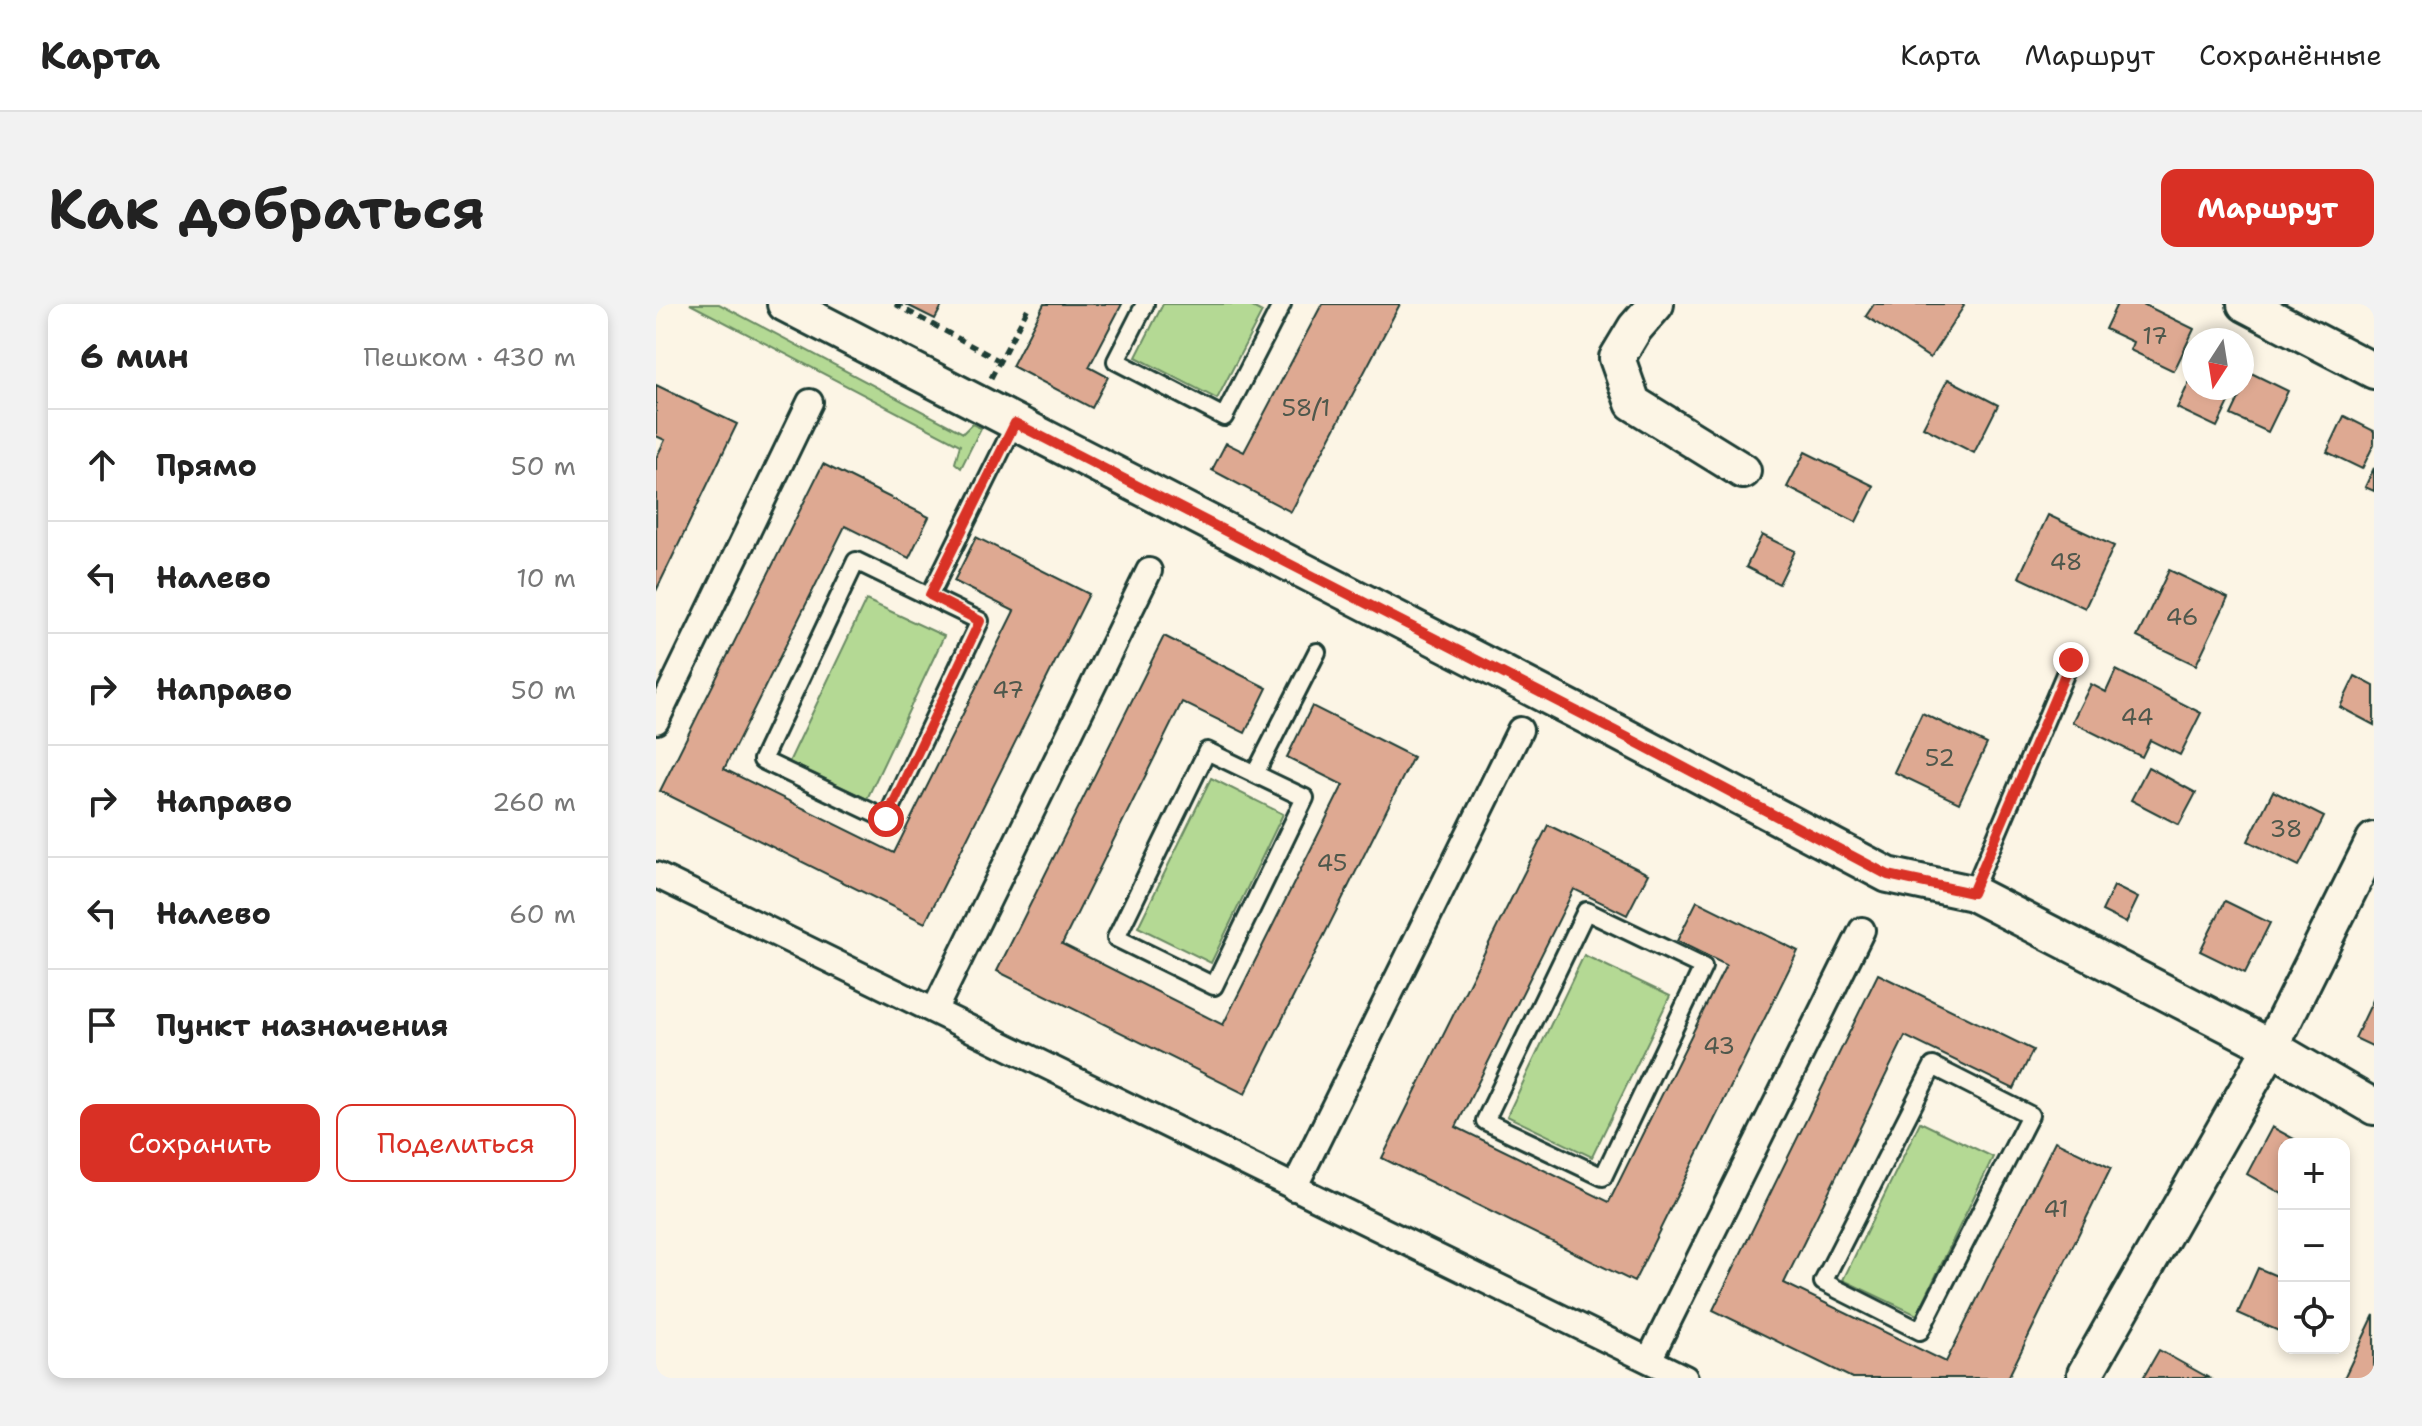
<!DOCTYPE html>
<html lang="ru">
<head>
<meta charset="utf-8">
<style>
  :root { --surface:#fff; --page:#f2f2f2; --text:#222; --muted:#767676; --line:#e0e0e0; --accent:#d93025 }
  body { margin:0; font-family:"Shantell Sans",sans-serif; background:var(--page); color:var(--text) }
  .controls { position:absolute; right:24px; bottom:24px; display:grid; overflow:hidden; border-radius:16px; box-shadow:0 4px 12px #0003 }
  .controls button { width:72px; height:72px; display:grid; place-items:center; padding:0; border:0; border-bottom:2px solid var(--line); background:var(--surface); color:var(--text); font:40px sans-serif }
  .compass { position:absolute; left:1526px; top:24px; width:72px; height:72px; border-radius:50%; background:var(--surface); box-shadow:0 4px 12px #0003; rotate:192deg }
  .stop { position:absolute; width:24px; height:24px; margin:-18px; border:6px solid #d93025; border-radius:50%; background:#fff }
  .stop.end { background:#d93025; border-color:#fff; box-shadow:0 2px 8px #0008 }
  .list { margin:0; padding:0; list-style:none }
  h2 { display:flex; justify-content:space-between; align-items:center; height:104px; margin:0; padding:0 32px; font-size:34px }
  h2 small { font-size:26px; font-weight:400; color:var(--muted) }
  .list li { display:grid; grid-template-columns:52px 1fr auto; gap:24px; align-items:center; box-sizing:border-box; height:112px; padding:0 32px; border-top:2px solid var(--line) }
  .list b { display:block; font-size:30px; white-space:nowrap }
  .list em { font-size:26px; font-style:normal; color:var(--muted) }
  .actions { display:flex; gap:16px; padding:24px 32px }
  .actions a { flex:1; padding:18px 0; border:2px solid var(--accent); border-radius:16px; text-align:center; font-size:28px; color:var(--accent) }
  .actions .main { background:var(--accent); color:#fff }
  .icon { flex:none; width:44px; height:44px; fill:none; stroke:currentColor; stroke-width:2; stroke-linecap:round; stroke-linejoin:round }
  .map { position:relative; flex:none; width:1718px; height:1074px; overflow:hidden; border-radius:16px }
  header { display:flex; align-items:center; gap:48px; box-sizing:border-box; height:112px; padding:0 40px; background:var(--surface); border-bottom:2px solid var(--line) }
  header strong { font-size:38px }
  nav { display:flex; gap:44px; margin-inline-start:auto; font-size:28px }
  .intro { display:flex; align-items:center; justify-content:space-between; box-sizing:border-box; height:192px; padding:0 48px }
  h1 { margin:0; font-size:56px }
  .button { padding:20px 36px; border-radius:16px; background:var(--accent); color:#fff; font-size:28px; font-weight:700 }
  main { display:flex; gap:48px; padding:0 48px }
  aside { flex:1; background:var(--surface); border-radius:16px; box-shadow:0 4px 12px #0003 }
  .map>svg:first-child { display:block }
</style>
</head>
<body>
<header>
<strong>Карта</strong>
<nav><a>Карта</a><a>Маршрут</a><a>Сохранённые</a></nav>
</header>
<div class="intro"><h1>Как добраться</h1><a class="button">Маршрут</a></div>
<main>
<aside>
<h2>6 мин<small>Пешком · 430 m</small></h2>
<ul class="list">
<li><svg class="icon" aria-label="ahead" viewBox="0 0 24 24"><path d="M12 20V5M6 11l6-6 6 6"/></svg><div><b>Прямо</b></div><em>50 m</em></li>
<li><svg class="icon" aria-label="left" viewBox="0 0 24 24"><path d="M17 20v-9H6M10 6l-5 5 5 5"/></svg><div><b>Налево</b></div><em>10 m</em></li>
<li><svg class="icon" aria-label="right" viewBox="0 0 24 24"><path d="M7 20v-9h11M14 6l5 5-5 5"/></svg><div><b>Направо</b></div><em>50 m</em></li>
<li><svg class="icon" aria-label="right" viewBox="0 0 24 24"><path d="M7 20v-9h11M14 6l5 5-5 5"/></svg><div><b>Направо</b></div><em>260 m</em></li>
<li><svg class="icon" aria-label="left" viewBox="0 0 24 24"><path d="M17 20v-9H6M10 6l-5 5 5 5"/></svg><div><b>Налево</b></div><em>60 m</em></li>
<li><svg class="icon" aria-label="arrive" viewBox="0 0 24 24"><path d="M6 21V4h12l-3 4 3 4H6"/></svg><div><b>Пункт назначения</b></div></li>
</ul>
<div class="actions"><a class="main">Сохранить</a><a>Поделиться</a></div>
</aside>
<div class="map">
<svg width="1718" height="1074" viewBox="0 0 1718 1074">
  <rect width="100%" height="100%" fill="#fcf5e5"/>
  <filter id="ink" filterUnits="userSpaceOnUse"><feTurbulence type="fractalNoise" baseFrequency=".0125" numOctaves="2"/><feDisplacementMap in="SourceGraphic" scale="16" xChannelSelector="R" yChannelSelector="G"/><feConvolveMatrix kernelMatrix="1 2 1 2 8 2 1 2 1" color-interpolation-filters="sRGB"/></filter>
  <g filter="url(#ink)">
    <g fill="#b4d994" stroke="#6a8b64" stroke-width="2">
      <path d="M 34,0 L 63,0 L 307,129 L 316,120 L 325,124 L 305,164 L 299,159 L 304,141 Z"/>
      <path d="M 507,0 L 591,0 L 606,8 L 561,95 L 480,53 Z"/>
      <path d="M 210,296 L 288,332 L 211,495 L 133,458 Z"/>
      <path d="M 555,474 L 627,510 L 555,659 L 482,623 Z"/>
      <path d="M 928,651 L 1014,692 L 936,853 L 851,812 Z"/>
      <path d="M 1264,818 L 1337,853 L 1261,1011 L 1187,976 Z"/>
    </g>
    <g fill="#dea992" stroke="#1f3d34" stroke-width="2">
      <path d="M 249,0 L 287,0 L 279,15 Z"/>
      <path d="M 388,0 L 466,0 L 433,63 L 452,73 L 436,104 L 356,62 Z"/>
      <path d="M 666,0 L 744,0 L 635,208 L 556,166 L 570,139 L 588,148 Z"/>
      <path d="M 1218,0 L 1306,0 L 1308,2 L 1274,54 L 1210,12 Z"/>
      <path d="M 1461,0 L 1487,0 L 1538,25 L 1518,67 L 1474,46 L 1477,38 L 1449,25 Z"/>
      <path d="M 1538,68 L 1538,84 L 1580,84 L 1561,123 L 1521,104 Z"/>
      <path d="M 1595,69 L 1632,87 L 1612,128 L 1575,111 Z"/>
      <path d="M 1292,75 L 1342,101 L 1318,149 L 1267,123 Z"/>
      <path d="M 0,81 L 81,120 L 0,287 L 0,154 L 9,136 L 0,132 Z"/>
      <path d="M 1688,112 L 1718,127 L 1718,140 L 1706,165 L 1671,148 Z"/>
      <path d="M 1149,148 L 1218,182 L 1200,218 L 1131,183 Z"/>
      <path d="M 167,160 L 273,213 L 253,254 L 189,222 L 68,465 L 238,549 L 358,307 L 298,277 L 320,233 L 433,290 L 269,619 L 4,487 Z"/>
      <path d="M 1718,164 L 1718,187 L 1709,183 Z"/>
      <path d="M 1392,211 L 1458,242 L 1429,304 L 1363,273 Z"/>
      <path d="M 1106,231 L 1139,247 L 1123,280 L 1090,263 Z"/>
      <path d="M 1513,266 L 1572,294 L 1540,361 L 1481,333 Z"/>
      <path d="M 508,332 L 611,384 L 589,429 L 526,398 L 406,640 L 567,721 L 687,481 L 631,453 L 656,402 L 757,453 L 589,790 L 341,667 Z"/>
      <path d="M 1460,366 L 1545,409 L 1524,451 L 1494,436 L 1486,453 L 1416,418 L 1435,380 L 1450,388 Z"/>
      <path d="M 1699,372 L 1718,382 L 1718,421 L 1684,403 Z"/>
      <path d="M 1266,409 L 1331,440 L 1303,499 L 1238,468 Z"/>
      <path d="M 1492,463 L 1540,489 L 1523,521 L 1475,496 Z"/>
      <path d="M 1617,487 L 1668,513 L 1643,562 L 1592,537 Z"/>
      <path d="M 892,521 L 992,570 L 971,611 L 918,585 L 800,823 L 953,898 L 1070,661 L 1021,637 L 1041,597 L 1142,647 L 978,978 L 726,854 Z"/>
      <path d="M 1458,582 L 1482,594 L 1470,619 L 1446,607 Z"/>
      <path d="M 1569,597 L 1614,619 L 1589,669 L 1544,647 Z"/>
      <path d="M 1222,670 L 1377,746 L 1358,785 L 1249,732 L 1128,979 L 1290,1058 L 1399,837 L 1455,864 L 1352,1074 L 1196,1074 L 1057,1006 Z"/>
      <path d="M 1718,694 L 1718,743 L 1699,734 Z"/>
      <path d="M 1616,823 L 1647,840 L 1628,840 L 1628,891 L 1591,870 Z"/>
      <path d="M 1602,964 L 1628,975 L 1628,1022 L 1625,1028 L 1582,1009 Z"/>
      <path d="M 1718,1011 L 1718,1074 L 1688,1074 Z"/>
      <path d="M 1503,1046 L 1553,1074 L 1487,1074 Z"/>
    </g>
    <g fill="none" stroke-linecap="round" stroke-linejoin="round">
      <defs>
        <g id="service">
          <path d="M 489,0 L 460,57 L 568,113 L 626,0"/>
          <path d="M 200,257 L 324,317 L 230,515 L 106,456 Z"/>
          <path d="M 274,291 L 359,119"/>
          <path d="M 599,470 L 649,494 L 558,682 L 460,634 L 551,447 L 599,470 L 661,348"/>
          <path d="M 1316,589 L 1415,356"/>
          <path d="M 930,607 L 1047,663 L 947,873 L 829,817 Z"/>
          <path d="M 1277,762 L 1374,811 L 1264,1027 L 1167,978 Z"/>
        </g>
        <g id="pedestrian">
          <path d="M 0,417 L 154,98"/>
          <path d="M 0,571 L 1029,1074"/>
          <path d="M 279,705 L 493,267"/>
          <path d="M 638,884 L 864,426"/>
          <path d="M 993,1056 L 1206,626"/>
        </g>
        <g id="minor">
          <path d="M 129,0 L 959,427 L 1232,571 L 1316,589 L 1615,743 L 1718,803"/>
          <path d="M 1000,0 L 979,24 L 961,54 L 977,99 L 1087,167"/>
          <path d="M 1589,0 L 1718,67"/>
          <path d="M 1429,1070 L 1615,743 L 1718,536"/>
        </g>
      </defs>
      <use href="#service" stroke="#1f3d34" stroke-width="22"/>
      <use href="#pedestrian" stroke="#1f3d34" stroke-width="30"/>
      <use href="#minor" stroke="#1f3d34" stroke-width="40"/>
      <g stroke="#1f3d34" stroke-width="5" stroke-dasharray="8 6" stroke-linecap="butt">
        <path d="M 239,0 L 344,57"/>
        <path d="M 335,74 L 374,0"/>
      </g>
      <use href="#service" stroke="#fcf5e5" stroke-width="16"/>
      <use href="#pedestrian" stroke="#fcf5e5" stroke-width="24"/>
      <use href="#minor" stroke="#fcf5e5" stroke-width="34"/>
    </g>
  </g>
  <g fill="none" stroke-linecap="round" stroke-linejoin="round" filter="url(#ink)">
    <path stroke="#d93025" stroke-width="10" d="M 230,515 L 324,317 L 274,291 L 359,119 L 959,427 L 1232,571 L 1316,589 L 1415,356"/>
  </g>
  <g text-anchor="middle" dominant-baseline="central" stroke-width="6" stroke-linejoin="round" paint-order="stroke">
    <g font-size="24" fill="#4f584c">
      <text x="1499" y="32">17</text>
      <text x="650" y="104">58/1</text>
      <text x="1410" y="258">48</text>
      <text x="1526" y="313">46</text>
      <text x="352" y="386">47</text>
      <text x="1481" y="413">44</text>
      <text x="1284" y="454">52</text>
      <text x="1630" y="525">38</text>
      <text x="676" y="559">45</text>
      <text x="1063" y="742">43</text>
      <text x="1400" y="905">41</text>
    </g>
  </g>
</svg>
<div class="controls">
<button>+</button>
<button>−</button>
<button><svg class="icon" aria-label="locate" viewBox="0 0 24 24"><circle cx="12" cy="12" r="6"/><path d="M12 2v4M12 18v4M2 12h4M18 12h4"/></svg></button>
</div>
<svg class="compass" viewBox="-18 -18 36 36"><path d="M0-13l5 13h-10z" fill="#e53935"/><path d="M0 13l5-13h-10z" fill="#767676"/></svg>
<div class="stop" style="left:230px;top:515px"></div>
<div class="stop end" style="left:1415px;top:356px"></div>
</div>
</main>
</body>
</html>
